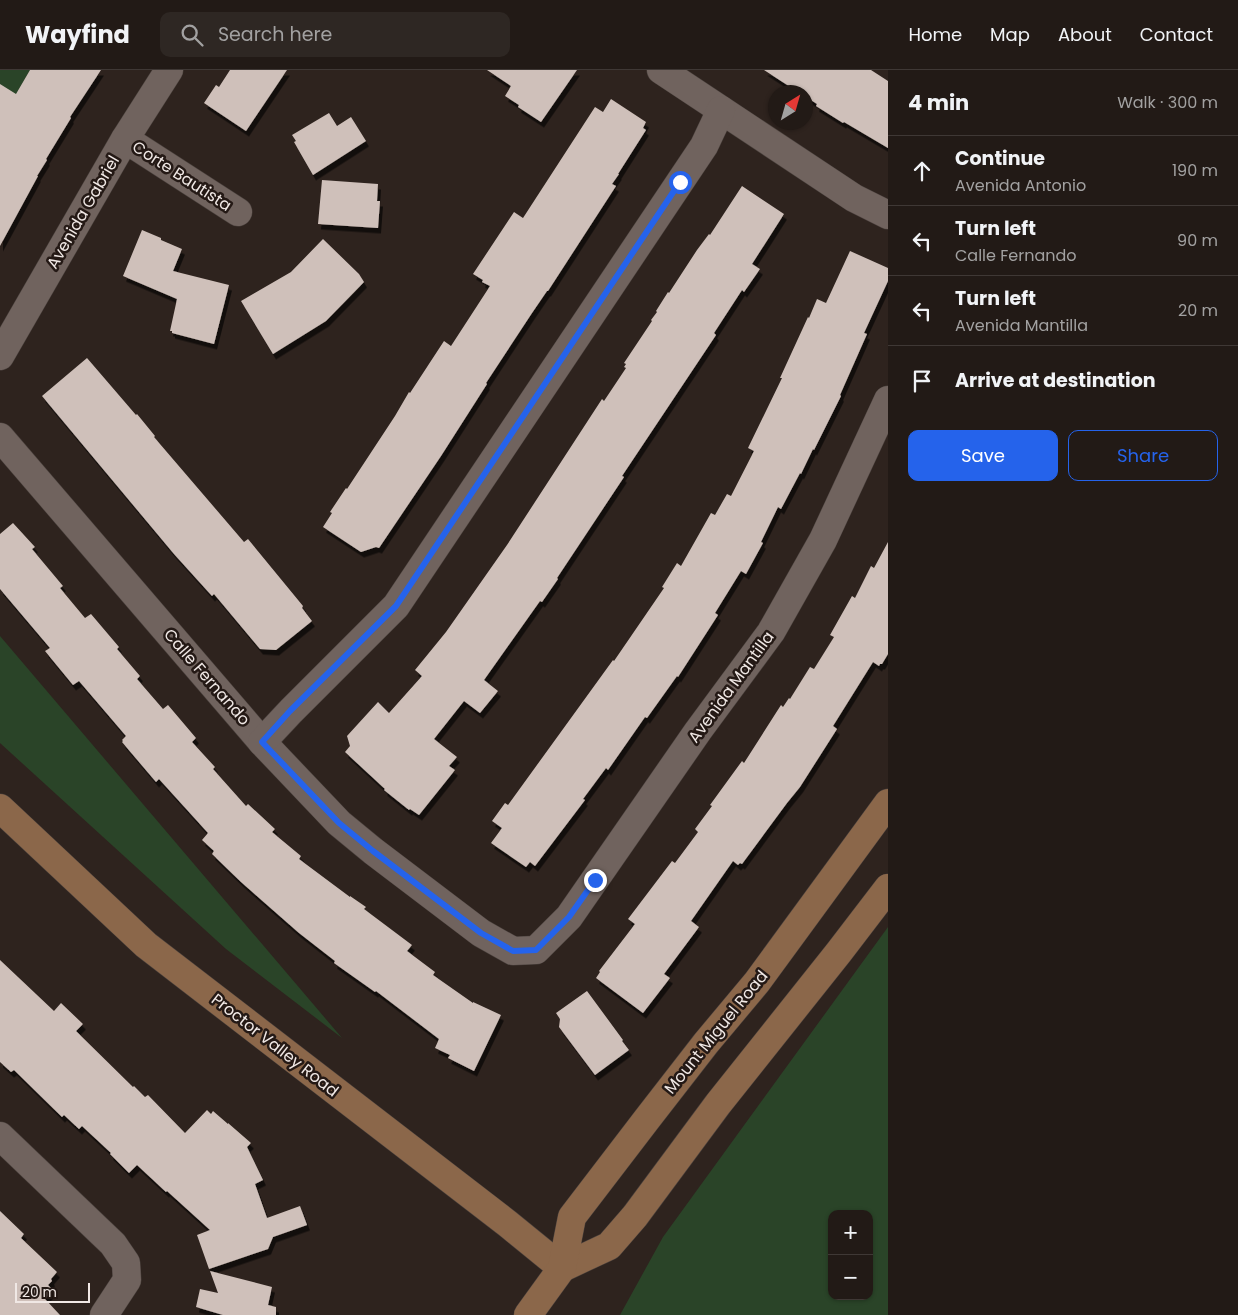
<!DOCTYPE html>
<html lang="en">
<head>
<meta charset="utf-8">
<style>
  :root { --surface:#221a16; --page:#2e2723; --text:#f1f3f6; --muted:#a2a1a1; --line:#3f3835; --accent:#2563eb }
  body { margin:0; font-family:Poppins,sans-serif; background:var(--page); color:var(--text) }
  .controls { position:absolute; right:15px; bottom:15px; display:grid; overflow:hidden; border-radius:10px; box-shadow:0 1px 4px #0004 }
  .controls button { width:45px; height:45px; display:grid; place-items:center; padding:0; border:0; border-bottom:1px solid var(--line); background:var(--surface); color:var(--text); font:25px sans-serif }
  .compass { position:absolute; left:768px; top:15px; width:45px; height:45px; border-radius:50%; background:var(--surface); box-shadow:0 1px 4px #0004; rotate:37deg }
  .scale { position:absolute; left:15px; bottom:12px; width:75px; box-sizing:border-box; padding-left:5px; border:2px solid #f0e8e5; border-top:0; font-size:14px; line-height:18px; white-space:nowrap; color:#f0e8e5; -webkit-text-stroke:4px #241915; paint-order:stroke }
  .stop { position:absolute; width:15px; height:15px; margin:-11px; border:4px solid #2563eb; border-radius:50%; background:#fff }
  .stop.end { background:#2563eb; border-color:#fff; box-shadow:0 1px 5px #0008 }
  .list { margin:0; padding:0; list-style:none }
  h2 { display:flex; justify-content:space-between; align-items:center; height:65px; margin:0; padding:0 20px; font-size:21px }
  h2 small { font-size:16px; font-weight:400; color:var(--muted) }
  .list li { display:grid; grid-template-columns:32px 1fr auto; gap:15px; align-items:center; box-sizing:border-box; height:70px; padding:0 20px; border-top:1px solid var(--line) }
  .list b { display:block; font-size:19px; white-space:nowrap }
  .list p { margin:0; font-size:16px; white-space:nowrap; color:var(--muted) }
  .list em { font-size:16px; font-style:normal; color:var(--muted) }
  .actions { display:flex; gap:10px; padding:15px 20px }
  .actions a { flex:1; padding:11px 0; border:1px solid var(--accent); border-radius:10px; text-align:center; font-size:18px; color:var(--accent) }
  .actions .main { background:var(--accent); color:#fff }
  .icon { flex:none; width:28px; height:28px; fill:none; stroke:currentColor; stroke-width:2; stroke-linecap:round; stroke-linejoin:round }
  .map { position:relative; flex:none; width:888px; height:1245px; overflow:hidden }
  header { display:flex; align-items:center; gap:30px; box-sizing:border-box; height:70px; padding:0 25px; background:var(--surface); border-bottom:1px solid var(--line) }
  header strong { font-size:24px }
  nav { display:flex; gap:28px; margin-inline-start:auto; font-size:18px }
  .search { width:350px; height:45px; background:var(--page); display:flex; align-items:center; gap:12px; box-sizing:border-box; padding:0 18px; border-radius:10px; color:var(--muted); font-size:19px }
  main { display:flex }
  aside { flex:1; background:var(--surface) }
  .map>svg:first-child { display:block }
</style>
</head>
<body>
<header>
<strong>Wayfind</strong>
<div class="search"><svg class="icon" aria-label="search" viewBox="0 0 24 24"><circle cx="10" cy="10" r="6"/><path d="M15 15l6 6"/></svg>Search here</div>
<nav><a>Home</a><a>Map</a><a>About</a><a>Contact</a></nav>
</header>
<main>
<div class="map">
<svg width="888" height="1245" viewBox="0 0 888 1245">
  <defs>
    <filter id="shadow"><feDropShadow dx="3" dy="5.5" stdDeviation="0" flood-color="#0009"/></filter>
  </defs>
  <rect width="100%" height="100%" fill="#2e231e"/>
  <g fill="#2a4428" fill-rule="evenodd">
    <path d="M 0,0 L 30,0 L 0,54 Z"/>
    <path d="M 0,566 L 342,968 L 226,879 L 0,673 Z"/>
    <path d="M 888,857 L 888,1245 L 620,1245 L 663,1167 ZM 832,1144 L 869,1144 L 869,1226 L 832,1226 Z"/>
  </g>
  <g fill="#cfc0ba" filter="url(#shadow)">
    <path d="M 30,0 L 101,0 L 70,47 L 71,48 L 46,89 L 47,90 L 37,106 L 38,106 L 0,176 L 0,14 L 16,24 Z"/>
    <path d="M 230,0 L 287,0 L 246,61 L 204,33 L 216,15 L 219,17 Z"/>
    <path d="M 487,0 L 577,0 L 541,52 L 518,37 L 519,35 L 505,26 L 511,16 Z"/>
    <path d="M 764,0 L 871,0 L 888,11 L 888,78 L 844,52 L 843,53 L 816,36 L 817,34 L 806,27 L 806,22 L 798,22 Z"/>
    <path d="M 611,29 L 646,52 L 643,58 L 646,60 L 618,104 L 619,104 L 612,114 L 616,116 L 548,221 L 547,221 L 532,243 L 486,313 L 487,314 L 441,386 L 379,478 L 376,477 L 361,482 L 323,457 L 332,443 L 330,442 L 346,418 L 347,419 L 395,346 L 409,322 L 410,323 L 444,271 L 451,276 L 490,216 L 482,212 L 483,210 L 473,204 L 514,142 L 523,148 L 595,37 L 603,42 Z"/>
    <path d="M 329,43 L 337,56 L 351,47 L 366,71 L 313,105 L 294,72 L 296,71 L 292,65 Z"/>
    <path d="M 322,110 L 378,114 L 377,131 L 380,131 L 378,158 L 318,154 Z"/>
    <path d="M 742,116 L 784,144 L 752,194 L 760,199 L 744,222 L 742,220 L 714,263 L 716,265 L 622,406 L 624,407 L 557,508 L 558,509 L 542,532 L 540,531 L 484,610 L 498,621 L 480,643 L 464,631 L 434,669 L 457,687 L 449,696 L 455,700 L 419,745 L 410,739 L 409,740 L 384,720 L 385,719 L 345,682 L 350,676 L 347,666 L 378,632 L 389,643 L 422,606 L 415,600 L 446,562 L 507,475 L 602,329 L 604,331 L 626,298 L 624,297 L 626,294 L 624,293 L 652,251 L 651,250 L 657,242 L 656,241 L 668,222 L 669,223 L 697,180 L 709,164 L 710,165 Z"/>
    <path d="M 142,160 L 161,168 L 161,170 L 182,179 L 173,201 L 229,215 L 214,274 L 172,263 L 172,261 L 170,261 L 177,229 L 123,206 Z"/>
    <path d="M 323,169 L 359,204 L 364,212 L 326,251 L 273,284 L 241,231 L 291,202 Z"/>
    <path d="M 850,181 L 888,198 L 888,211 L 864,263 L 867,264 L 840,325 L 841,326 L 814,380 L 813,379 L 801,404 L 800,403 L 781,439 L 778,437 L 761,472 L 763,473 L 746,504 L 741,501 L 715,543 L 718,545 L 678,607 L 677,606 L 647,648 L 645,647 L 608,700 L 606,698 L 583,729 L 585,730 L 535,796 L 530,792 L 526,797 L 491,773 L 502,758 L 492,751 L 505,733 L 508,735 L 613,590 L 614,591 L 664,518 L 662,517 L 677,493 L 681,496 L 711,443 L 715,445 L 727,424 L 731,426 L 754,381 L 748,378 L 782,308 L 780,308 L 808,247 L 809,248 L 817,229 L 826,233 Z"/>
    <path d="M 87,288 L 136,345 L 137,344 L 155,366 L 154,367 L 244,472 L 248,469 L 303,536 L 302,538 L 312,551 L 276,580 L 260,579 L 214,524 L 212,526 L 174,484 L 42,326 Z"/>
    <path d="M 13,453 L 35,477 L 32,479 L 63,516 L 60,518 L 85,548 L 91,544 L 119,577 L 117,579 L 140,606 L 137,609 L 163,639 L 168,635 L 196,668 L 192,672 L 215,697 L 213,699 L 246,736 L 248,734 L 275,759 L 272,762 L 301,786 L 299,789 L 350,827 L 350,826 L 366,837 L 364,839 L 412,875 L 407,881 L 435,902 L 433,905 L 473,933 L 473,932 L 501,945 L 474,1001 L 448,988 L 450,985 L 435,978 L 439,969 L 376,921 L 375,922 L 334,893 L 335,891 L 299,863 L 241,812 L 212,784 L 214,781 L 202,770 L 208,763 L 159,709 L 156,712 L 122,672 L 123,671 L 122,670 L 126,666 L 79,611 L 73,615 L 45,581 L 50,578 L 0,519 L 0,464 Z"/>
    <path d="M 888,472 L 888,584 L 882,594 L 880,594 L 879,596 L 873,592 L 833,656 L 837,659 L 800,717 L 787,733 L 742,794 L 740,793 L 738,795 L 733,791 L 691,851 L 699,857 L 664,904 L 670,908 L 643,943 L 596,908 L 600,902 L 599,901 L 635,854 L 628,849 L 672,791 L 675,793 L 698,762 L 695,759 L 712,736 L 710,735 L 742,691 L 744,693 L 781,635 L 783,637 L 789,628 L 790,629 L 810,597 L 814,599 L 834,567 L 830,565 L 852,526 L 855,528 L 871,496 L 874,498 Z"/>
    <path d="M 0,890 L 54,941 L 61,933 L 83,954 L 76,961 L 133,1017 L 134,1016 L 145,1027 L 148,1025 L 185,1063 L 207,1040 L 211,1044 L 213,1041 L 228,1054 L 228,1053 L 251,1073 L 247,1077 L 263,1110 L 255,1114 L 267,1148 L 300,1136 L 307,1155 L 273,1167 L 268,1179 L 209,1199 L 197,1165 L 210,1160 L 167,1121 L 166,1122 L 137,1095 L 129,1103 L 110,1084 L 111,1083 L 82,1056 L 79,1059 L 64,1045 L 62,1047 L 14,1000 L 11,1002 L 0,992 Z"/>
    <path d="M 587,921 L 623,970 L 622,971 L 629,980 L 595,1005 L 559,957 L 560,949 L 556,943 Z"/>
    <path d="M 0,1141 L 24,1164 L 21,1168 L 57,1202 L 51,1209 L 52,1211 L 48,1215 L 53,1220 L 45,1229 L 60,1245 L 0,1245 Z"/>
    <path d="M 210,1201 L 272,1217 L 268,1235 L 276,1237 L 276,1245 L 223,1245 L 196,1237 L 200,1219 L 218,1223 Z"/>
  </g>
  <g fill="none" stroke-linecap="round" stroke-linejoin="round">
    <defs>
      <g id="street">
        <path d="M 661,0 L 854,128 L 888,145"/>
        <path d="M 125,69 L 238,142"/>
        <path d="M 0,286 L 125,69 L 169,0"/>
        <path d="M 0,367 L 262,672 L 339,753 L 373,781 L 481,863 L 513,881 L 536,880 L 569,847 L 698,661 L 771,562 L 823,470 L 888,330"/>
        <path d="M 262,672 L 291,641 L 396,536 L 704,76 L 721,40"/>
        <path d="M 0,1066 L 113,1174 L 126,1193 L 127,1210 L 104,1245"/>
      </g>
      <g id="secondary">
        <path d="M 0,738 L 146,875 L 508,1154 L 562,1198"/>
        <path d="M 562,1198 L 609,1176 L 635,1146 L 718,1034 L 839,882 L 888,818"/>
        <path d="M 528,1245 L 562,1198 L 572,1147 L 647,1049 L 706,973 L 757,912 L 888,733"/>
      </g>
    </defs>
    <use href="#street" stroke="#4a413d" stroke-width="29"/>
    <use href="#secondary" stroke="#4a413d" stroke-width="29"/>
    <use href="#street" stroke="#70635e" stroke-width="28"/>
    <use href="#secondary" stroke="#8b674a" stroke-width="28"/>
  </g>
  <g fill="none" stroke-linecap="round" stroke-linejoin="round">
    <path stroke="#2563eb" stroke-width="6" d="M 595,810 L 569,847 L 536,880 L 513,881 L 481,863 L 373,781 L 339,753 L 262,672 L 290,641 L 396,536 L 680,112"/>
  </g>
  <g text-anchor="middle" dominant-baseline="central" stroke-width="5" stroke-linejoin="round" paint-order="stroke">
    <g font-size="16" fill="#f0e8e5" stroke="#241915">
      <text transform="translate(182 106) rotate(33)">Corte Bautista</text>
      <text transform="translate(83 142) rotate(-60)">Avenida Gabriel</text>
      <text transform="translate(207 607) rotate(49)">Calle Fernando</text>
      <text transform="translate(731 617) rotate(-54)">Avenida Mantilla</text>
      <text transform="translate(716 962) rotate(-51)">Mount Miguel Road</text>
      <text transform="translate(275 975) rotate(38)">Proctor Valley Road</text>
    </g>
  </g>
</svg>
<div class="controls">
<button>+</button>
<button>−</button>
</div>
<svg class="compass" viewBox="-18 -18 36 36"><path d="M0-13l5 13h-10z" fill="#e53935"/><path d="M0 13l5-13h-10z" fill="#a2a1a1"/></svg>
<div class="scale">20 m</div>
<div class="stop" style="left:680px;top:112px"></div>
<div class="stop end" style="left:595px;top:810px"></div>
</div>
<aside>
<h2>4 min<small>Walk · 300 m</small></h2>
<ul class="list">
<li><svg class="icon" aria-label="ahead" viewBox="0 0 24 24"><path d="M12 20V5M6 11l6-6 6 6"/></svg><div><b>Continue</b><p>Avenida Antonio</p></div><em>190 m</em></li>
<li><svg class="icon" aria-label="left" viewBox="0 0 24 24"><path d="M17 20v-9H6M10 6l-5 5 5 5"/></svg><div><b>Turn left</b><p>Calle Fernando</p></div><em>90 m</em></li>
<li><svg class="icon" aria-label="left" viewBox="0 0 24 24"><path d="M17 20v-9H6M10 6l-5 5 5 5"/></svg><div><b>Turn left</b><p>Avenida Mantilla</p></div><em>20 m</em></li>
<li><svg class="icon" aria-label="arrive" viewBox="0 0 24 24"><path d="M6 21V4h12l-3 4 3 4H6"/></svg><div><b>Arrive at destination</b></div></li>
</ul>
<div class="actions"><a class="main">Save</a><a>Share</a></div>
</aside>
</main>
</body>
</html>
